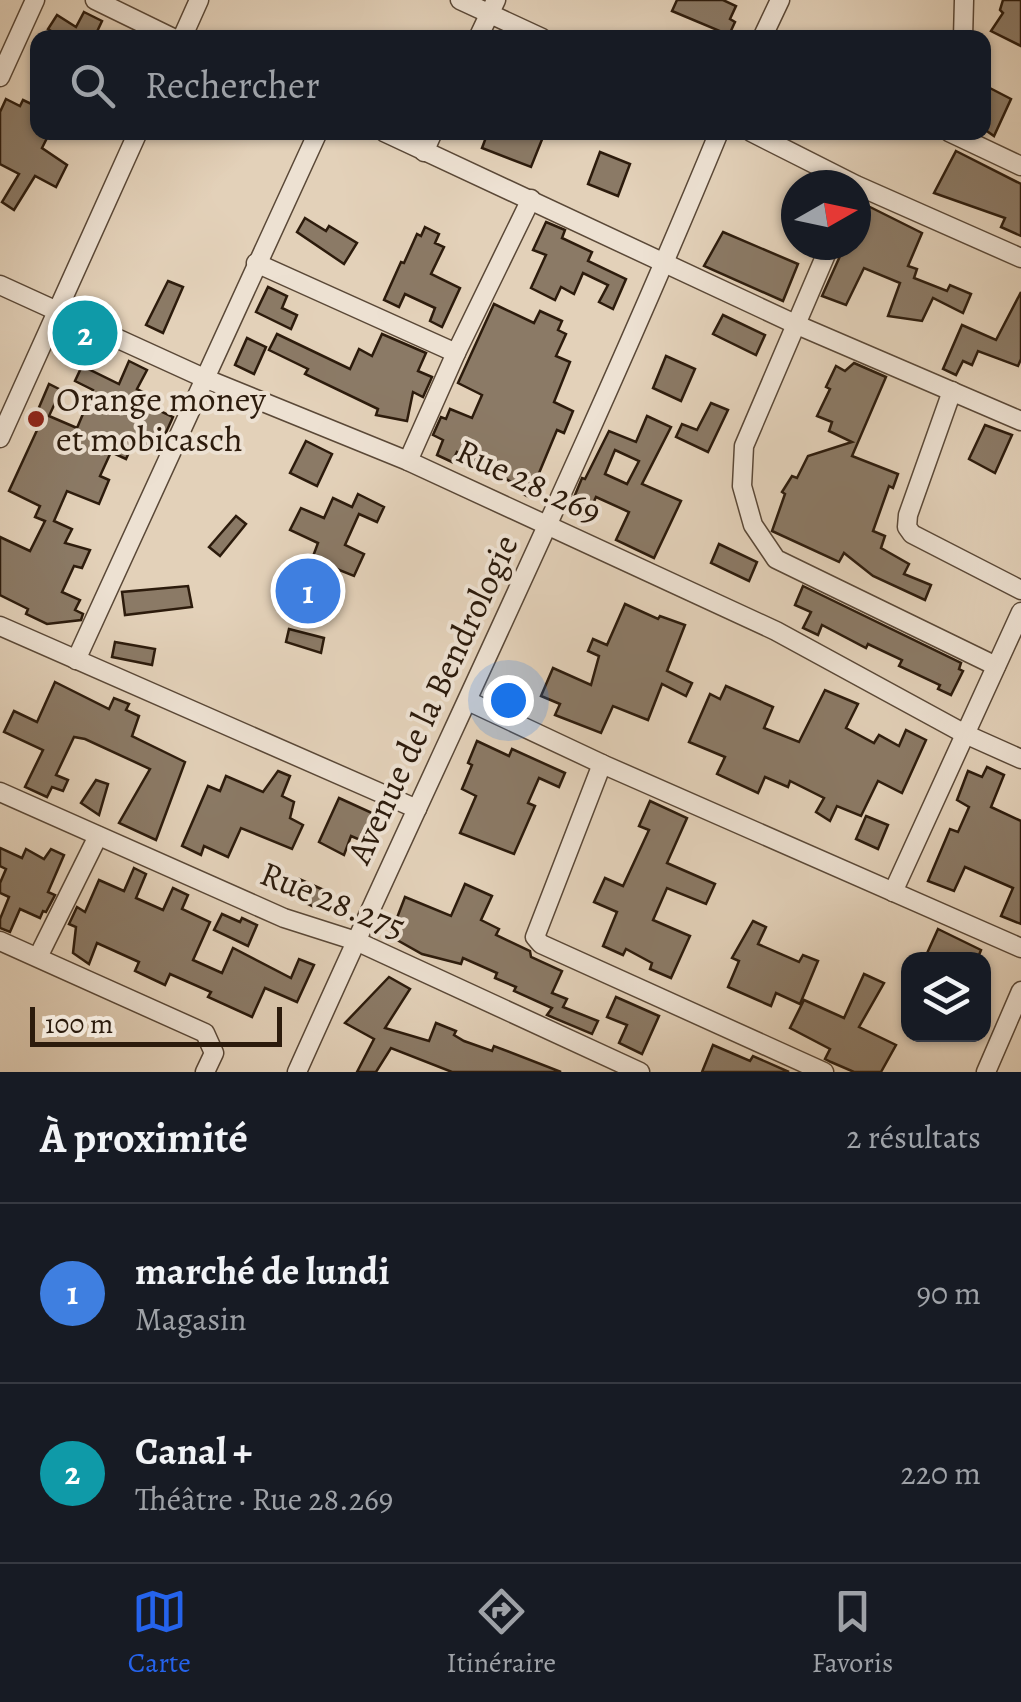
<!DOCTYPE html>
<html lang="fr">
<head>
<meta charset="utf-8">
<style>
  :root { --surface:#171b24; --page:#20242c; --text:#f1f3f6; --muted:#9ea1a6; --line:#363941; --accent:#2563eb }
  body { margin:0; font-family:Alegreya,serif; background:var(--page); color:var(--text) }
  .controls { position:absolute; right:30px; bottom:30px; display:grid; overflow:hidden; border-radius:20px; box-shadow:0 2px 8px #0004 }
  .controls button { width:90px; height:90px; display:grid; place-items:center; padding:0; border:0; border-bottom:2px solid var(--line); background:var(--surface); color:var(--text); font:50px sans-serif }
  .compass { position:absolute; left:781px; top:170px; width:90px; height:90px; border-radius:50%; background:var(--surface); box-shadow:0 2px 8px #0004; rotate:81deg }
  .scale { position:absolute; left:30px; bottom:25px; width:252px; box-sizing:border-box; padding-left:10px; border:5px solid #2c1b0c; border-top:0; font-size:28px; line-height:35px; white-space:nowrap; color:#2c1b0c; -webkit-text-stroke:8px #ede1d2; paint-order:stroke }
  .you { position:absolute; left:508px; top:700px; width:35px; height:35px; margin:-25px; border:8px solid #fff; border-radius:50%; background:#1a73e8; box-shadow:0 0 0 15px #1a73e833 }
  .badge { display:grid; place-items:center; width:65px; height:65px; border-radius:50%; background:var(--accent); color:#fff; font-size:32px; font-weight:700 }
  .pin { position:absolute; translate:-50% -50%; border:5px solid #fff; box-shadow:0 2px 10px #0006 }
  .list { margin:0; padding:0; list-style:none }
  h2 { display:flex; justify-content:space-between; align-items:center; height:130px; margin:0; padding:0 40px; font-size:42px }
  h2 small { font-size:32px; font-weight:400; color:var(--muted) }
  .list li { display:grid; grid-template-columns:65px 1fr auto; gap:30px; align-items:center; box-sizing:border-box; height:180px; padding:0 40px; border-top:2px solid var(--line) }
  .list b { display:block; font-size:38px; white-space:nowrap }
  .list p { margin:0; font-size:32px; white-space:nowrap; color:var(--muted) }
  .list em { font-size:32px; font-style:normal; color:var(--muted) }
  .icon { flex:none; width:55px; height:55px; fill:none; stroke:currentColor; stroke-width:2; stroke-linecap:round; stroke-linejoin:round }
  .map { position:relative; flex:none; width:1021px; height:1072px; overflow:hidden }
  .search { position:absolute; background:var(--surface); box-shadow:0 2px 8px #0004; left:30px; right:30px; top:30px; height:110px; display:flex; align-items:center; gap:25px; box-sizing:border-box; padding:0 35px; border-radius:20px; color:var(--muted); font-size:38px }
  .sheet { height:490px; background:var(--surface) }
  nav { display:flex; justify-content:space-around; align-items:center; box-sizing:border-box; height:140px; border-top:2px solid var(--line); background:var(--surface); font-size:28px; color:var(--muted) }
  nav a { display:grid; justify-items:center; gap:5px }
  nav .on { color:var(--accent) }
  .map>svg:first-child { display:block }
</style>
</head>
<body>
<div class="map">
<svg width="1021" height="1072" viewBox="0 0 1021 1072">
  <rect width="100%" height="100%" fill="#e3d1b9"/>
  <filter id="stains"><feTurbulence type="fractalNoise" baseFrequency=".002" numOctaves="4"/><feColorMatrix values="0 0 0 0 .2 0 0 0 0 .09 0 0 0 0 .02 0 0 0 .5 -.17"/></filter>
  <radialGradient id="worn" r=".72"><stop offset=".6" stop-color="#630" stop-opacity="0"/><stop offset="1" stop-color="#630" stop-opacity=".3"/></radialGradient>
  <g fill="#8b7a66" stroke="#2c1b0c" stroke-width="2.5" fill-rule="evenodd">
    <path d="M 677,0 L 723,0 L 736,6 L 730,19 L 735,22 L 729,35 L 672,11 Z"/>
    <path d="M 1003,0 L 1021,0 L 1021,46 L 991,31 L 1003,13 L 1000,10 Z"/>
    <path d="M 84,12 L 102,21 L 94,38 L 62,38 L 48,29 L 57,15 L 76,27 Z"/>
    <path d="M 984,85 L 1011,99 L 994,136 L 984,129 Z"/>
    <path d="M 6,99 L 20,106 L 23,100 L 38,107 L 38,132 L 50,132 L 42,148 L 67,165 L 56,187 L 35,176 L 14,210 L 2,202 L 19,174 L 0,164 L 0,112 Z"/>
    <path d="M 488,132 L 545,132 L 531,167 L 482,148 Z"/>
    <path d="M 956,151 L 1021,184 L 1021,236 L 1001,227 L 1005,218 L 934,193 Z"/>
    <path d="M 600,152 L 630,164 L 618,196 L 588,184 Z"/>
    <path d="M 868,206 L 922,233 L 908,266 L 917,269 L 914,278 L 947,291 L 950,285 L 971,294 L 963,313 L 933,298 L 922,321 L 888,316 L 900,283 L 864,268 L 846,305 L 822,296 L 845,245 L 856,245 L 856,233 Z"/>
    <path d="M 305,218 L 326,231 L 329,226 L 357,243 L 344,264 L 297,232 Z"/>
    <path d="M 546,222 L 565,230 L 562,238 L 592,252 L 588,261 L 626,279 L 613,309 L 599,302 L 608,285 L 583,273 L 574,294 L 561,287 L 555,300 L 531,288 L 546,255 L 533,250 Z"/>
    <path d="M 425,227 L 439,234 L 435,243 L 444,247 L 431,274 L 460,288 L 442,327 L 430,321 L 435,308 L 405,294 L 399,307 L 384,300 L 401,262 L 404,263 L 417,234 L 421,236 Z"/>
    <path d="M 723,232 L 798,264 L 783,301 L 704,266 Z"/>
    <path d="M 168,281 L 183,287 L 163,333 L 146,325 Z"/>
    <path d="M 268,287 L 287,296 L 282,308 L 297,315 L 291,329 L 256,312 Z"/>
    <path d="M 1021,292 L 1021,359 L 1018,366 L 978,351 L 972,365 L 963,361 L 956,375 L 943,369 L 962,325 L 996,340 Z"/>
    <path d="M 494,304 L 534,323 L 540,311 L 562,321 L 558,330 L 566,334 L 556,356 L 570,362 L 554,402 L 573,411 L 564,433 L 557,430 L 529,497 L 513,489 L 515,484 L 457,452 L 452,462 L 437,455 L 443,440 L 433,435 L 441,417 L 446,419 L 450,409 L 472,418 L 482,395 L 458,383 Z"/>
    <path d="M 723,315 L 765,335 L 756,355 L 713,334 Z"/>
    <path d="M 277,334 L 350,369 L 359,349 L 372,356 L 382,334 L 426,353 L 418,371 L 432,377 L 423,397 L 413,392 L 407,421 L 376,415 L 378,409 L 305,374 L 308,369 L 269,350 Z"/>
    <path d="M 247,338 L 266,347 L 254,374 L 235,365 Z"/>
    <path d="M 666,356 L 695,369 L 681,401 L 653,388 Z"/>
    <path d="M 129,361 L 147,370 L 137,389 L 145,393 L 141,402 L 173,417 L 158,450 L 134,441 L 126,459 L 111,452 L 100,476 L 109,480 L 99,504 L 67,491 L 54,521 L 72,529 L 65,543 L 90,550 L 82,568 L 74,566 L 62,592 L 80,600 L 75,610 L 83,614 L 81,620 L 47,624 L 26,614 L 28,609 L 0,595 L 0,537 L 30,551 L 45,521 L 35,517 L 40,506 L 9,491 L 44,415 L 37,412 L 49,384 L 61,390 L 49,416 L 77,428 L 93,390 L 75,381 L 82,366 L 119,384 Z"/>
    <path d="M 854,363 L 886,377 L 852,456 L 898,474 L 893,488 L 889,486 L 873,531 L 885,536 L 881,548 L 909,564 L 904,574 L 931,585 L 925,600 L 873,576 L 844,553 L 839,562 L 772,531 L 785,494 L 782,492 L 792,476 L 797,478 L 808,456 L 852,442 L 829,431 L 832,422 L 817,416 L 830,389 L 826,387 L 836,366 L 845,371 Z"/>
    <path d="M 711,403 L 728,410 L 708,452 L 676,437 L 682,424 L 697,430 Z"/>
    <path d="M 647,416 L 671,427 L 642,484 L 681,501 L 654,558 L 616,540 L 629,512 L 596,497 L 585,521 L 571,514 L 580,497 L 575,495 L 582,478 L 585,479 L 609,431 L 636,442 ZM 615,450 L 639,461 L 627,484 L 605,474 Z"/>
    <path d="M 985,425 L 1012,435 L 995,473 L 969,459 Z"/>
    <path d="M 306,441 L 332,454 L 317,486 L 290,473 Z"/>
    <path d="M 358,494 L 384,507 L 377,522 L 359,514 L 345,545 L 364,554 L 354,576 L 312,559 L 318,543 L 290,530 L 301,508 L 324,518 L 333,498 L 352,507 Z"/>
    <path d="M 236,516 L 246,524 L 220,556 L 209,547 Z"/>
    <path d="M 719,544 L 757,562 L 749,581 L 711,563 Z"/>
    <path d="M 188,586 L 192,607 L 125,615 L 122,592 Z"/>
    <path d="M 803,586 L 961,663 L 959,669 L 963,671 L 951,695 L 938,689 L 940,685 L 899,666 L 902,660 L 868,644 L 866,648 L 822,625 L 818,635 L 803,628 L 811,612 L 795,605 Z"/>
    <path d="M 625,604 L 658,619 L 660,616 L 685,625 L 667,671 L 692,683 L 686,696 L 662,684 L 648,720 L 613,706 L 601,733 L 555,715 L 560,704 L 541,696 L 553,668 L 591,685 L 599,656 L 588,651 L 593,639 L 607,645 Z"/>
    <path d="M 289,629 L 324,638 L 321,653 L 286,642 Z"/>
    <path d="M 115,642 L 155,649 L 152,665 L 112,657 Z"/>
    <path d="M 55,682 L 109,709 L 114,698 L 129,704 L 126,710 L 139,716 L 132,736 L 185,762 L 156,840 L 119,823 L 150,769 L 85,739 L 74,737 L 56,775 L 68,780 L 63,791 L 52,787 L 47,797 L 25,787 L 43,750 L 4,732 L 14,711 L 37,722 Z"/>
    <path d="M 726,686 L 773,707 L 764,728 L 799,742 L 825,690 L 858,704 L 846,728 L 874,743 L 879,735 L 899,746 L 906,730 L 926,740 L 902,793 L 878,781 L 861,816 L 837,806 L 830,821 L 816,812 L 824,798 L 790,781 L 788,787 L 765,777 L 758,793 L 717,774 L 725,757 L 689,742 L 710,694 L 720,699 Z"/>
    <path d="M 477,741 L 509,756 L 512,749 L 565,773 L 559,787 L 539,778 L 528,803 L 535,806 L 514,854 L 460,833 L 476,796 L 462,789 L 472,765 L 468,763 Z"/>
    <path d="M 987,767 L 1004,775 L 991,807 L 1021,821 L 1021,924 L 1001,916 L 1013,888 L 965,867 L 954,891 L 928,881 L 950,829 L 958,832 L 969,807 L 957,800 L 968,771 L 982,777 Z"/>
    <path d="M 278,771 L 290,776 L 282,796 L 294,802 L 290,818 L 303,825 L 292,849 L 241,828 L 228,857 L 204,846 L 201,855 L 182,846 L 208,786 L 220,791 L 226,776 L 263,792 Z"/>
    <path d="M 96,780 L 108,784 L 99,815 L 81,803 Z"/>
    <path d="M 339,798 L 372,813 L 365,842 L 351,836 L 344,855 L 319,842 Z"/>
    <path d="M 650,801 L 687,818 L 667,863 L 715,884 L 706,904 L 667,888 L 653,920 L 690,936 L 671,978 L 650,969 L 652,963 L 626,949 L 623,955 L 603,946 L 617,912 L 594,902 L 605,878 L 623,886 L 649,830 L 639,826 Z"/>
    <path d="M 866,816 L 888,825 L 878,849 L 856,839 Z"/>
    <path d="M 0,848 L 22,858 L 26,849 L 44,859 L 51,849 L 64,855 L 48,892 L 55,895 L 46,912 L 43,911 L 40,918 L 20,909 L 10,932 L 0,928 L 0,919 L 9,897 L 0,893 L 0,883 L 6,869 L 0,866 Z"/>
    <path d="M 134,868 L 146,874 L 136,898 L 163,910 L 173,888 L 188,895 L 182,909 L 210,922 L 193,960 L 222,973 L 233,948 L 291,978 L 299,959 L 314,965 L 297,1002 L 265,988 L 252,1017 L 208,997 L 211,992 L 170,974 L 165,985 L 135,971 L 139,962 L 97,943 L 89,964 L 73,953 L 76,927 L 69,924 L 77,907 L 85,912 L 99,880 L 124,891 Z"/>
    <path d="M 299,879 L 326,891 L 318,909 L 292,896 Z"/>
    <path d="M 465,884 L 492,896 L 481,920 L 499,929 L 496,935 L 530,951 L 531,957 L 562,971 L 552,993 L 567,999 L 563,1007 L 598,1021 L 592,1034 L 547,1015 L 552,1008 L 514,991 L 516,987 L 495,978 L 497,973 L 463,958 L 461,964 L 422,954 L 390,936 L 405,897 L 451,916 Z"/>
    <path d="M 222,914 L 240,922 L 242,918 L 257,925 L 248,946 L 214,930 Z"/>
    <path d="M 753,921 L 766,927 L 758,944 L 799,962 L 803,955 L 818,961 L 800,1004 L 776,993 L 771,1006 L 728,987 L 739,961 L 732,958 Z"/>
    <path d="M 938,929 L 981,950 L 977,960 L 924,960 Z"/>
    <path d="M 864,974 L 884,983 L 859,1027 L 896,1045 L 881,1072 L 854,1072 L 831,1062 L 825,1059 L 830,1049 L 790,1028 L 804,1000 L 844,1018 Z"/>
    <path d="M 389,977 L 410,989 L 385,1028 L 429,1041 L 436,1023 L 456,1031 L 454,1035 L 464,1041 L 492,1051 L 494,1046 L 561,1072 L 452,1072 L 391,1048 L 376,1072 L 357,1072 L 374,1039 L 345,1023 Z"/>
    <path d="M 616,997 L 659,1016 L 642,1054 L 619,1043 L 627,1025 L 607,1017 Z"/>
    <path d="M 713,1045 L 750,1061 L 753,1056 L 789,1072 L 702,1072 Z"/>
  </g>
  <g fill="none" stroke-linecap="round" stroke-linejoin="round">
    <defs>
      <g id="minor">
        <path d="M 95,0 L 173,38"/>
        <path d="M 460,0 L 542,38"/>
        <path d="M 182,38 L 199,0"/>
        <path d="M 478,38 L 496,0"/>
        <path d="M 762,38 L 780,0"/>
        <path d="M 963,38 L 964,0"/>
        <path d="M 0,77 L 35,0"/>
        <path d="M 384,132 L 795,324 L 1021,421"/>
        <path d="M 751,132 L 856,185 L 1021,258"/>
        <path d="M 949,132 L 1021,166"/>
        <path d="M 424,152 L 433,132"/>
        <path d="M 830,245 L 744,446 L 742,486 L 753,525 L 776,559 L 996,666"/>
        <path d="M 256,263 L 456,353"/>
        <path d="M 0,285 L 204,378 L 408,461 L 776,631 L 965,734 L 1021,759"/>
        <path d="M 952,391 L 908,515 L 907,527 L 912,534 L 1021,590"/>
        <path d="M 0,438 L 138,132"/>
        <path d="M 408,461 L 456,353 L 531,199"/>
        <path d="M 0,626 L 417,809"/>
        <path d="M 76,660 L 318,132"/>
        <path d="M 468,701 L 602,764 L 1021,948"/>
        <path d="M 602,764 L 535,937 L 541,944 L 824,1072"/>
        <path d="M 0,792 L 284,918 L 356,941 L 640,1072"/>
        <path d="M 893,892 L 1021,612"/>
        <path d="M 0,941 L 205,1033 L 214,1053 L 205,1072"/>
        <path d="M 38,957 L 98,836"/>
        <path d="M 297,1072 C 437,759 588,450 719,132"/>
        <path d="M 986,1072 L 1021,991"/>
      </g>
    </defs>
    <use href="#minor" stroke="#5a4837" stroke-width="21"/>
    <use href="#minor" stroke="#ede1d2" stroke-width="18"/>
  </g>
  <circle fill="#8f2418" stroke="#ede1d2" stroke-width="4" cx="36" cy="419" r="10"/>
  <g text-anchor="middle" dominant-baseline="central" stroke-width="8" stroke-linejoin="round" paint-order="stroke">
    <g font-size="35" fill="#2c1b0c" stroke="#ede1d2" text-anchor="start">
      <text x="56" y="399">Orange money<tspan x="56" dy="40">et mobicasch</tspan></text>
    </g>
    <g font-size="35" fill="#2c1b0c" stroke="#ede1d2">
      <text transform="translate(529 481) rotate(25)">Rue 28.269</text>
      <text transform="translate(432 699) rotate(-65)">Avenue de la Bendrologie</text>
      <text transform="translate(333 900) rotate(22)">Rue 28.275</text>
    </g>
  </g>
  <rect width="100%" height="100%" filter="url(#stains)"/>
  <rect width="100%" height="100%" fill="url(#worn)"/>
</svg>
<div class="controls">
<button><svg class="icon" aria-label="layers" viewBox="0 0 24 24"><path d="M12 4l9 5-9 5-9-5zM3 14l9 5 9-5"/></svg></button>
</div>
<svg class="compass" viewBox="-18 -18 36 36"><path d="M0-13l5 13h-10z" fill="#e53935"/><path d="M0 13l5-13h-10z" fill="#9ea1a6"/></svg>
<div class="scale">100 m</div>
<div class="you"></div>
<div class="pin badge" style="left:308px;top:591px;background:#3f7fe0">1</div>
<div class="pin badge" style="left:85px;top:333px;background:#0f9aa8">2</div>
<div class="search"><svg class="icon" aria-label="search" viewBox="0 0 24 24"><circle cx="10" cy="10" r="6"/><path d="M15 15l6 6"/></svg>Rechercher</div>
</div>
<section class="sheet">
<h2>À proximité<small>2 résultats</small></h2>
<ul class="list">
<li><span class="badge" style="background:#3f7fe0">1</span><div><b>marché de lundi</b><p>Magasin</p></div><em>90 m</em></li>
<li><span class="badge" style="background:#0f9aa8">2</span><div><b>Canal +</b><p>Théâtre · Rue 28.269</p></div><em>220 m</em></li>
</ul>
</section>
<nav>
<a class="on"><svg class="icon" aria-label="map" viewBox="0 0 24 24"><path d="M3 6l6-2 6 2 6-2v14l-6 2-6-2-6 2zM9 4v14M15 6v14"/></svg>Carte</a>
<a><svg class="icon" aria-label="directions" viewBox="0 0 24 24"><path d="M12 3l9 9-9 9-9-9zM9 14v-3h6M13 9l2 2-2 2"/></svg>Itinéraire</a>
<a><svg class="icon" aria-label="saved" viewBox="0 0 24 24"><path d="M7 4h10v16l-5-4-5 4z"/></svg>Favoris</a>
</nav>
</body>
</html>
